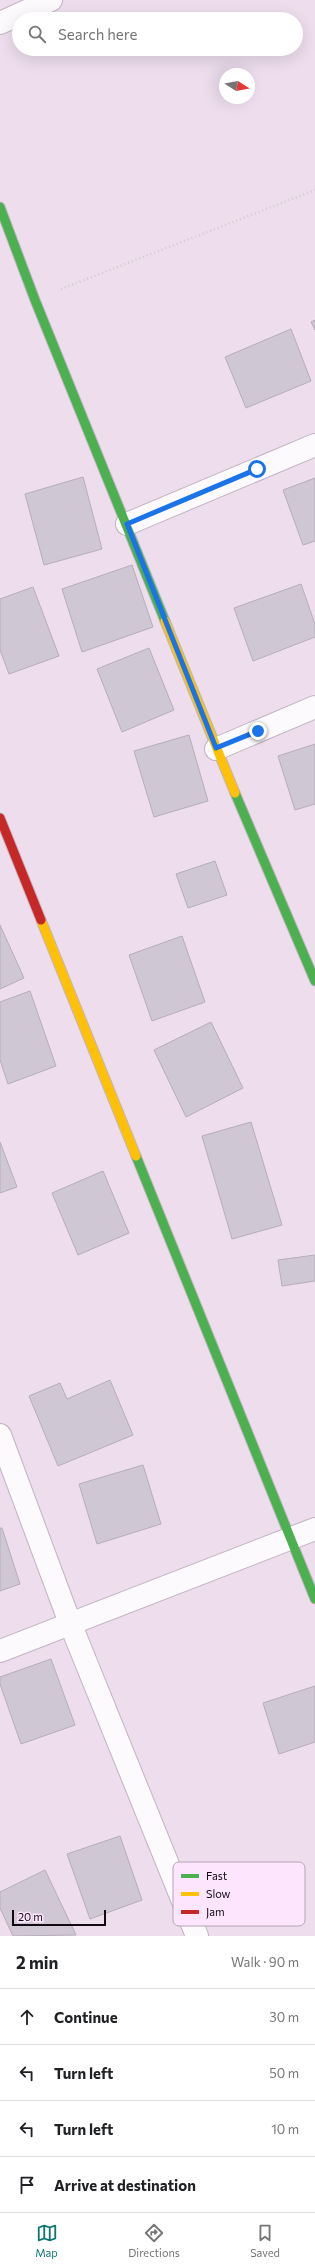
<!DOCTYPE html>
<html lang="en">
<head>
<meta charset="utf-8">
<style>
  :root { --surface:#fff; --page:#f2f2f2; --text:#202124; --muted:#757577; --line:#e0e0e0; --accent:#0f766e }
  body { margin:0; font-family:Commissioner,sans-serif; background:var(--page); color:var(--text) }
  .compass { position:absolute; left:219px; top:68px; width:36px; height:36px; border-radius:50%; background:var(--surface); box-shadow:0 4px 16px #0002; rotate:101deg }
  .scale { position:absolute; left:12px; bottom:10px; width:94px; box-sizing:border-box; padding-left:4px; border:2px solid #120912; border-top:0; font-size:11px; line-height:14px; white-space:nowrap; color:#120912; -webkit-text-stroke:3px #fde6fd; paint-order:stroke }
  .stop { position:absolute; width:12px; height:12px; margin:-9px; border:3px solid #1a73e8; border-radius:50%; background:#fff }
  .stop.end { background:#1a73e8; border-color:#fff; box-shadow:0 1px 4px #0008 }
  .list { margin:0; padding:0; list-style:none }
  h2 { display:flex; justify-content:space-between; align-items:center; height:52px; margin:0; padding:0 16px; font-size:17px }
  h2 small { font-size:13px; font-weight:400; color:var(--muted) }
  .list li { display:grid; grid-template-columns:26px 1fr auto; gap:12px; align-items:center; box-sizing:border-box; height:56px; padding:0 16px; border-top:1px solid var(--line) }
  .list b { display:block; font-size:15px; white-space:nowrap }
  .list em { font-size:13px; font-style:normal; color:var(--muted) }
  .icon { flex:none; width:22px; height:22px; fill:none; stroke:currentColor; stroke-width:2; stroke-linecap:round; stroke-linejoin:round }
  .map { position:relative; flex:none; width:315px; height:1936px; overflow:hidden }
  .search { position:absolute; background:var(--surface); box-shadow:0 4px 16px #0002; left:12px; right:12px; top:12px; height:44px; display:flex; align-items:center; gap:10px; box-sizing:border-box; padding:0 14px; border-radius:22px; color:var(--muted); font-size:15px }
  .sheet { height:276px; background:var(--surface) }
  nav { display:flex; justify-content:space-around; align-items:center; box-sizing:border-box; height:56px; border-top:1px solid var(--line); background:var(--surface); font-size:11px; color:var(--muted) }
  nav a { display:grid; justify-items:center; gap:2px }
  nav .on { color:var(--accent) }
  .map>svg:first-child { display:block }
</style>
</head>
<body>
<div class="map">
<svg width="315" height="1936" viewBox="0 0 315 1936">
  <rect width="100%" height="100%" fill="#eddded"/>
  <g fill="#d0c7d4" stroke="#b6adba">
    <path d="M 315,320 L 315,330 L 311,322 Z"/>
    <path d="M 291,329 L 311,381 L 246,408 L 225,357 Z"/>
    <path d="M 83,477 L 102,549 L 44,565 L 25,494 Z"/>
    <path d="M 315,478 L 315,541 L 303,545 L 283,490 Z"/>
    <path d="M 132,565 L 153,627 L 82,652 L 62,589 Z"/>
    <path d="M 301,584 L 315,624 L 315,637 L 253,661 L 234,608 Z"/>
    <path d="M 33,587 L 59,656 L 9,674 L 0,650 L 0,599 Z"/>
    <path d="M 149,648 L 174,710 L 122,732 L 97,669 Z"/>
    <path d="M 189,735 L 208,801 L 154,817 L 134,751 Z"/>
    <path d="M 315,744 L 315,804 L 295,810 L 278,756 Z"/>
    <path d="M 215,861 L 227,895 L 188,908 L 176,874 Z"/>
    <path d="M 0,925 L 24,978 L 0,989 Z"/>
    <path d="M 182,936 L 205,1002 L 152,1021 L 129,955 Z"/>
    <path d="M 30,991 L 56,1066 L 8,1084 L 0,1060 L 0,1002 Z"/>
    <path d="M 211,1022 L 243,1088 L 186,1117 L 154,1050 Z"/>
    <path d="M 251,1122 L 282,1225 L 232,1239 L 202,1136 Z"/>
    <path d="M 0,1142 L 17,1187 L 0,1193 Z"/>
    <path d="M 103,1171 L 129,1233 L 78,1255 L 52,1193 Z"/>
    <path d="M 315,1255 L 315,1281 L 282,1286 L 278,1260 Z"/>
    <path d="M 110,1380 L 133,1435 L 58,1466 L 29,1396 L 60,1383 L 67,1399 Z"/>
    <path d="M 143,1465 L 161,1524 L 97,1544 L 79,1484 Z"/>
    <path d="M 0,1528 L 2,1528 L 20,1584 L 0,1591 Z"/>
    <path d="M 51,1659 L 75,1725 L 21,1744 L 0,1684 L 0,1677 Z"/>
    <path d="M 315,1686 L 315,1742 L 279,1754 L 263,1703 Z"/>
    <path d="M 120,1836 L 142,1900 L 90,1919 L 67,1854 Z"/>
    <path d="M 45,1870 L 76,1935 L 13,1936 L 0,1908 L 0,1892 Z"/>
  </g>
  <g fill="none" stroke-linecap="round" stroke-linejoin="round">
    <defs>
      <g id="street">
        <path d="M 0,23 L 51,0"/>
        <path d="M 127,524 L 315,445"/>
        <path d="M 216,749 L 315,707"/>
        <path d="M 0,1435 L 70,1623 L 197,1936"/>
        <path d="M 0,1651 L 315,1529"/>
      </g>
      <g id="fast">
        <path d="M 0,207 L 35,300 L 165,621"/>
        <path d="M 235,793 L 315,981"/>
        <path d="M 136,1156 L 315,1599"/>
      </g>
      <g id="slow">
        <path d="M 165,621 L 235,793"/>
        <path d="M 41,920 L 136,1156"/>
      </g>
      <path id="jam" d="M 0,818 L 41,920"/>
    </defs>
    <use href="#street" stroke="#c1b4c1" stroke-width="24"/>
    <use href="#fast" stroke="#c1b4c1" stroke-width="11"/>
    <use href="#slow" stroke="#c1b4c1" stroke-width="11"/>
    <use href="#jam" stroke="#c1b4c1" stroke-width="11"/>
    <path stroke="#cfcacf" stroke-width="2.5" stroke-dasharray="1 3" stroke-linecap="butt" d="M 61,289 L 315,190"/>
    <use href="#street" stroke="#fcfafc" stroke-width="22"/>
    <use href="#fast" stroke="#4caf50" stroke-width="9"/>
    <use href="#slow" stroke="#ffc107" stroke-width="9"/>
    <use href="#jam" stroke="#c62828" stroke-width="9"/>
  </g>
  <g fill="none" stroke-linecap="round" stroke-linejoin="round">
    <path stroke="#1a73e8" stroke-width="5" d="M 257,469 L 127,524 L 216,748 L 258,731"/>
  </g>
  <rect x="173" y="1862" width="132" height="64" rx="6" fill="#fde6fd" stroke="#b6a4b6" stroke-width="1"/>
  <rect x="181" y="1874" width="18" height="4" fill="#4caf50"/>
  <rect x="181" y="1892" width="18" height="4" fill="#ffc107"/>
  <rect x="181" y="1910" width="18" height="4" fill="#c62828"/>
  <g font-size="11" fill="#120912">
    <text x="206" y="1880">Fast</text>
    <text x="206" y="1898">Slow</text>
    <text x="206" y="1916">Jam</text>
  </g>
</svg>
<svg class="compass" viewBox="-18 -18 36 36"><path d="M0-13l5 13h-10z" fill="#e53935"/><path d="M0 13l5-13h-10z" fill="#757577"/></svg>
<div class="scale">20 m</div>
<div class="stop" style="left:257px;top:469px"></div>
<div class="stop end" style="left:258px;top:731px"></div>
<div class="search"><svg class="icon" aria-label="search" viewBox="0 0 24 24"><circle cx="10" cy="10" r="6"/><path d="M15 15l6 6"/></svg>Search here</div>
</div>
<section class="sheet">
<h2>2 min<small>Walk · 90 m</small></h2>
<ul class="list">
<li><svg class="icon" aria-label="ahead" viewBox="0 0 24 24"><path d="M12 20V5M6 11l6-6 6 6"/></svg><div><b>Continue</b></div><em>30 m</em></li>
<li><svg class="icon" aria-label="left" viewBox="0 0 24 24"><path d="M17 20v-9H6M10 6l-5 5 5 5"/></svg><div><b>Turn left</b></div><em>50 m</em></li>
<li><svg class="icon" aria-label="left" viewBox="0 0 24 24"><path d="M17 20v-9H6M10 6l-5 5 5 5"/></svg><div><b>Turn left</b></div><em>10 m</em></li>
<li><svg class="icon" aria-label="arrive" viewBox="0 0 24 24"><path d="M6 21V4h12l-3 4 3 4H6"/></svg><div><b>Arrive at destination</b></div></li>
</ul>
</section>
<nav>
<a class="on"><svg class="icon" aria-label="map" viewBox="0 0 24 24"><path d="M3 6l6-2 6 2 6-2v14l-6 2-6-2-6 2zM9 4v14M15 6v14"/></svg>Map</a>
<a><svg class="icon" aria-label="directions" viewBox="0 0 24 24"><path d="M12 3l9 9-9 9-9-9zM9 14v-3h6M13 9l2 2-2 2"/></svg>Directions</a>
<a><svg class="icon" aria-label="saved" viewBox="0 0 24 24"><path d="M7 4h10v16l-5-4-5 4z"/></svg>Saved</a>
</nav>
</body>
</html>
